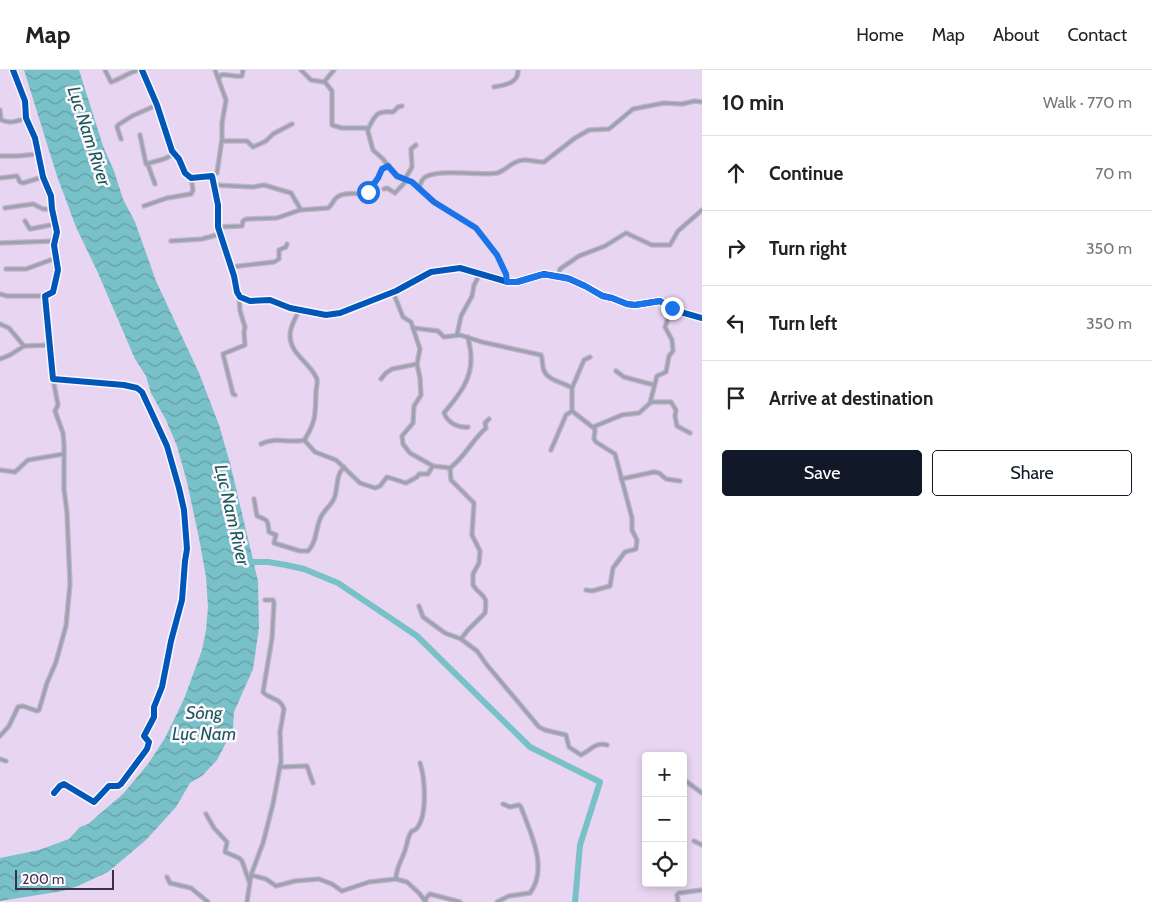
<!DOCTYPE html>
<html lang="en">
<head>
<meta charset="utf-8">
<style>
  :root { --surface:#fff; --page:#f2f2f2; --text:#222; --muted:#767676; --line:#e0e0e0; --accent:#111827 }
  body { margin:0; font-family:Cabin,sans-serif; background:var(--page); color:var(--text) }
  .controls { position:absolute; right:15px; bottom:15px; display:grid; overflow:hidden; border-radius:5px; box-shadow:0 2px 8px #0003 }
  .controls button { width:45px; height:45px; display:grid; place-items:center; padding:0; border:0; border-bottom:1px solid var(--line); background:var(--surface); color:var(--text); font:25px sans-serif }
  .scale { position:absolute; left:15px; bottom:12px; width:99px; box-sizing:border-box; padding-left:5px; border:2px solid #3f2e47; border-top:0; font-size:14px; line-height:18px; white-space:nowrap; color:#3f2e47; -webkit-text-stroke:4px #fcf8fe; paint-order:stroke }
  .stop { position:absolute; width:15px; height:15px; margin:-11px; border:4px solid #1a73e8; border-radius:50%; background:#fff }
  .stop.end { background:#1a73e8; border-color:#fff; box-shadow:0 1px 5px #0008 }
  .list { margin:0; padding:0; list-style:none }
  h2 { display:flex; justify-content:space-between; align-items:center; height:65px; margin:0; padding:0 20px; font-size:21px }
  h2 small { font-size:16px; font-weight:400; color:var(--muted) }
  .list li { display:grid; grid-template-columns:32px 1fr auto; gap:15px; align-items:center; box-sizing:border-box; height:75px; padding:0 20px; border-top:1px solid var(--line) }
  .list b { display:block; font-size:19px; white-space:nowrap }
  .list em { font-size:16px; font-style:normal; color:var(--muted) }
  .actions { display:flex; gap:10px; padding:15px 20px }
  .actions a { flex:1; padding:11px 0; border:1px solid var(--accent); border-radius:5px; text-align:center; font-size:18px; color:var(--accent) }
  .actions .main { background:var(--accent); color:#fff }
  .icon { flex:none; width:28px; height:28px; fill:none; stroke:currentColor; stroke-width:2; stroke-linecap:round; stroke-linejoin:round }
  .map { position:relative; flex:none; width:702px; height:832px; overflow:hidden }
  header { display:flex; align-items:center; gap:30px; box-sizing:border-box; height:70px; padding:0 25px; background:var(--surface); border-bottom:1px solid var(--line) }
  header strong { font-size:24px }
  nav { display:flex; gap:28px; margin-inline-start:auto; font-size:18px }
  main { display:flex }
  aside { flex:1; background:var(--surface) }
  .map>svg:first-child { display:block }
</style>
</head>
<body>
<header>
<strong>Map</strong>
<nav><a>Home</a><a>Map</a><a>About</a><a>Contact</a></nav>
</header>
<main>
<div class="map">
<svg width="702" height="832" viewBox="0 0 702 832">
  <defs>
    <pattern id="water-waves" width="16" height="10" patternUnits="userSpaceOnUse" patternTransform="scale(1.25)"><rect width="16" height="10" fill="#79c1c8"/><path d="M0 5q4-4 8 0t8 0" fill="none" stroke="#659da4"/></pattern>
  </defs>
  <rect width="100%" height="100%" fill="#e8d5f1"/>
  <path fill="url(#water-waves)" d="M 24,0 L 79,0 L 103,76 L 114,101 L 123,129 L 135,152 L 156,211 L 199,303 L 219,355 L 230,393 L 258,511 L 259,558 L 253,599 L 234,642 L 233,659 L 217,690 L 203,705 L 190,713 L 176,737 L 146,770 L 108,802 L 78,816 L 63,821 L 0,831 L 0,788 L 39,780 L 69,769 L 80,757 L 88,754 L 123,724 L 148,694 L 165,668 L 184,629 L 202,580 L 206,560 L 208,537 L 206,507 L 199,468 L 187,412 L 177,376 L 166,350 L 151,323 L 146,306 L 135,289 L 98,203 L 76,157 L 57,106 Z"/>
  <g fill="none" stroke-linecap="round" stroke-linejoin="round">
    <path stroke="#79c1c8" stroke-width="6" d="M 245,492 L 268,492 L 286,495 L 304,499 L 338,513 L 417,566 L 530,677 L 600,712 L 580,775 L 575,832"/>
    <defs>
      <g id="minor">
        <path d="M 13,0 L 25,31 L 26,48 L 35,68 L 43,107 L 51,126 L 52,139 L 57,162 L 54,175 L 58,200 L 53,222 L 45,226 L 53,309 L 124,315 L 137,318 L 142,322 L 167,376 L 179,418 L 184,440 L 187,479 L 185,491 L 182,530 L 171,571 L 162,617 L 154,637 L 154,647 L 144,666 L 149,672 L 147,679 L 121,714 L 118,716 L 109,716 L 94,732 L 64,714 L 60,716 L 54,723"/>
        <path d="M 105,0 L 111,12 C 121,9 129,2 139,0"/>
        <path d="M 301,0 L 311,10 L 324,12 L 334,0"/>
        <path d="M 219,8 L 221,5 C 228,4 234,7 242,6 L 243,0"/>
        <path d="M 325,12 L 332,21 L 332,55 L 342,58 L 367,58 L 373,80 L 383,89 L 397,107 L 412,112 L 434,132 L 476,158 L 497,185 L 506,204 L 507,212"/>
        <path d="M 494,17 C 505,15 519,13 518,0"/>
        <path d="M 0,40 L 1,50 C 10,54 18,51 26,48"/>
        <path d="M 368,59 C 375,46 376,40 393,42 L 398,37 L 402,36"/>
        <path d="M 140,65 L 146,94 L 164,89 L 174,84"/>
        <path d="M 121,69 L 117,57 L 118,55 L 132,46 L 157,35"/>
        <path d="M 222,71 L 247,71 L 253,77 L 266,71 L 273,64 L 292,54"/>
        <path d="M 0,86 L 18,86 L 38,84"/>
        <path d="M 148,95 L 155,114"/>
        <path d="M 212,106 L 217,103 L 222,69 L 222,53 L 226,30 L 215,0"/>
        <path d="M 0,108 L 17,106 L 20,112 L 23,113 L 43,107"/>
        <path d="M 405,109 L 412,97 L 411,79 L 416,75"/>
        <path d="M 214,115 L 253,117 L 264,115 L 291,123 L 301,140 L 328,138 C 332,135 333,131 336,128 C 344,121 356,125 366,123 L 378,108 L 382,99 L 388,96"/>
        <path d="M 419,118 C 420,115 421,111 424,108 C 435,98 482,106 497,103 C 504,101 508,96 514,93 C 525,87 532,92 544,92 L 575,68 L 589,60 L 609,59 L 633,39 L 664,33 L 682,34 L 695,31 L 702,32"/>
        <path d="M 384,119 L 387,118 L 395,123 L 407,110"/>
        <path d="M 144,136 L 167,128 L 191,124 L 193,120 L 191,108"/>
        <path d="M 5,138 L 33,134 L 43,139 L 52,139"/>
        <path d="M 25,151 L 30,159 L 56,154"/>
        <path d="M 218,157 L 242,156 L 243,151 L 246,149 L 277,148 L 300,140"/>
        <path d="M 171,171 L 202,169 L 220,164"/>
        <path d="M 0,173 L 54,171"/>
        <path d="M 231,197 L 274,192 L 279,189 L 279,180 L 286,177 L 287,174"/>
        <path d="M 6,199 L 26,199 L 56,188"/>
        <path d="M 558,206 L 560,199 L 579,186 L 605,176 L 626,163 L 652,175 L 670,175 L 678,161 L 702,140"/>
        <path d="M 393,222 L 403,247 L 411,252 L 420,279 L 417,294 L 420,308 L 421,325 L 414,336 L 413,353 L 402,366 L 403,374 L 410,383 L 433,396 L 450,398 C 465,387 472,370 486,358 L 485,353 L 489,349"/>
        <path d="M 0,224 L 7,226 L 45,226"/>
        <path d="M 299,240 C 296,248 290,256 290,265 C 290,284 309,292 316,307 C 319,311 316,316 316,322 C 315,343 317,349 305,369 L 305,371 L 315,382 L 336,390 L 360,413 L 375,418 L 380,416 L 387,407 L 406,413 L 417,407 L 419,404 L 428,404 L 433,396"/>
        <path d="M 0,254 L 9,258 L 24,276 L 51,275"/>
        <path d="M 413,258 L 438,261 L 444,267 L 460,265 L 482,272 L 541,285 C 543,290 542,296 544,301 C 549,311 563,312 572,318 L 572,341 L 595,359 L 594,369 L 596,372 L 615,384 L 632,448 L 632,460 L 637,470 L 636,479 L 625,482 L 613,498 L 610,516 L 592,521 L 586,520"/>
        <path d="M 457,265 L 461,246 L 472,226 L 474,215 L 480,204"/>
        <path d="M 0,289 L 10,285 L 24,276"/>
        <path d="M 616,301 L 624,307 L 654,315"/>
        <path d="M 381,309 L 386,303 L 392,299 L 417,294"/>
        <path d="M 572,318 L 584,290 L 590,287"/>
        <path d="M 235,325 L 233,324 L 223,284 L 245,275 L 244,262 L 245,257 L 240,241 L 239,227"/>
        <path d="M 651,332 L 671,332 L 676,340 L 675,346 L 677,356 L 690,363"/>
        <path d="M 468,357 C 458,358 448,353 444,343 C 458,326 472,310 471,287 C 471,280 469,274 468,267"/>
        <path d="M 593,357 L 622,345 L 639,343 L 650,333 L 657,306 L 666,302 L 669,286 L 673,281 L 672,270 L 665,257 L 672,238"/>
        <path d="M 261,374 C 276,366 289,374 305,370"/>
        <path d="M 551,380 L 566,345 L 572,341"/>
        <path d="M 450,398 L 451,410 L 474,433 L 472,465 L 480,481 L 479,493 L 473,504 L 473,515 C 482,529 488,522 485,543 L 468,560 L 461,569 L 477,581 L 487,595 L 539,657 L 545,660 L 566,665 L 569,677 L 581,685 C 591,680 595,672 607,675"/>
        <path d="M 0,400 L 15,402 L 28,390 L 64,384"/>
        <path d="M 621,409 L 654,402 L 659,403 L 666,409 L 680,411"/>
        <path d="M 254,429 L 257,446 C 268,450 268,450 269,462 L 276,465 L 274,473 L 300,481 L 308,481 C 318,471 315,456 322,445 C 326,438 333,434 335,426 C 338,415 336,405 344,397"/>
        <path d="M 419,536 L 423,547 L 445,563 L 461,569"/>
        <path d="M 0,666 L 9,656 L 18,637 L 23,636 L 37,641 L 39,640 L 47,613 L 56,592 L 62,570 L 66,556 L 70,514 L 67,443 L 64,419 L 64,374 L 63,363 L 55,341 L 58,335 L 53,309"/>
        <path d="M 0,689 L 6,691"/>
        <path d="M 280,697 L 307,696 L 313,713"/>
        <path d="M 683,709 L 702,723"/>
        <path d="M 206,744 L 214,758 L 227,772 L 225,782 L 239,788 L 242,791 L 249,811"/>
        <path d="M 694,771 L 702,775"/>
        <path d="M 251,805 L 266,809 L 276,816 L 295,811 L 319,809 L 332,814 L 342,821 L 369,812 L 396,809 L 407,812 L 419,823 L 426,832"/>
        <path d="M 167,807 L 170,813 L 191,818 L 208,832"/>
        <path d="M 396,809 C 396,798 401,792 404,783 C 407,777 407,769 410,764 C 414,757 411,764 416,759 C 428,747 425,708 420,693"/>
        <path d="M 424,830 L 430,824 L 460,832"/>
        <path d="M 247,832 L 251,805 L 263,773 L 273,734 L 281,691 L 280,662 L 284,639 C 280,627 270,630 263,622 L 272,568 L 274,533 L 273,530 L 265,530"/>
        <path d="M 497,832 L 509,826 L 530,823 C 549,798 530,762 521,737 L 519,735 L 510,737 L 503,734"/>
        <path d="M 678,832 L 677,825 L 679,823 L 702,820"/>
      </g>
      <path id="tertiary" d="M 142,0 L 157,35 L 172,81 L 179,89 L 185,103 L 191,108 L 212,106 L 218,135 L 218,157 L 234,206 L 237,222 L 240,227 L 250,231 L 270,230 L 290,238 L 326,245 L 340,243 L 396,221 L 431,202 L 460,198 L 508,212 L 517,212 L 544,204 L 567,208 L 585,216 L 603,226 L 612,228 L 627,234 L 635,235 L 660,231 L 677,241 L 702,248"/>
    </defs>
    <use href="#minor" stroke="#c2b3c9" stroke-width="5.5"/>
    <use href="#tertiary" stroke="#c2b3c9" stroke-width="7"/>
    <use href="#minor" stroke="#9ca2b0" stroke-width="3"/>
    <use href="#tertiary" stroke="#9ca2b0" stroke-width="4.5"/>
    <defs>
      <g id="cycleway">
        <path d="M 13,0 L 25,31 L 26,48 L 35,68 L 43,107 L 51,126 L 52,139 L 57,162 L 54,175 L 58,200 L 53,222 L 45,226 L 53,309 L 124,315 L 137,318 L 142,322 L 167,376 L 179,418 L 184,440 L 187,479 L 185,491 L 182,530 L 171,571 L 162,617 L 154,637 L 154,647 L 144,666 L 149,672 L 147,679 L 121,714 L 118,716 L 109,716 L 94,732 L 64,714 L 60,716 L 54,723"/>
        <path d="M 142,0 L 157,35 L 172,81 L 179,89 L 185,103 L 191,108 L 212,106 L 218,135 L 218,157 L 234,206 L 237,222 L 240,227 L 250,231 L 270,230 L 290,238 L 326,245 L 340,243 L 396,221 L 431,202 L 460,198 L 508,212 L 517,212 L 544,204 L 567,208 L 585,216 L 603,226 L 612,228 L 627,234 L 635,235 L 660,231 L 677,241 L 702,248"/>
      </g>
    </defs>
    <use href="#cycleway" stroke="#fcf8fe" stroke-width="9"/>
    <use href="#cycleway" stroke="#0057b8" stroke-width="6"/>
  </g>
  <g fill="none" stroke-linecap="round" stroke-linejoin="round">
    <path stroke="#1a73e8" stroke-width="6" d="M 368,122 L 378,108 L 382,99 L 388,96 L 397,106 L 412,112 L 434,132 L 476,158 L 497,185 L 506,204 L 507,212 L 517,212 L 541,205 L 548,205 L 570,209 L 585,216 L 602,226 L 612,228 L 627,234 L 635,235 L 660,231 L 672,238"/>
  </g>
  <g text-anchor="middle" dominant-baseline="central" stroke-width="5" stroke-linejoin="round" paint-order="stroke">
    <g font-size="18" font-style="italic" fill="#1a5958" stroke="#fcf8fe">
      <text transform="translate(89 66) rotate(72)">Lục Nam River</text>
      <text transform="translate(232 445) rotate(77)">Lục Nam River</text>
      <text x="204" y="643">Sông<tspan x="204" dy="21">Lục Nam</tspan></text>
    </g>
  </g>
</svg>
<div class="controls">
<button>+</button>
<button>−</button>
<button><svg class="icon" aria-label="locate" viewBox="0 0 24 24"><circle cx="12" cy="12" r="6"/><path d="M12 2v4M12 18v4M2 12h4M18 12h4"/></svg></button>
</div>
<div class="scale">200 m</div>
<div class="stop" style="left:368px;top:122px"></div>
<div class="stop end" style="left:672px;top:238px"></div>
</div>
<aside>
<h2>10 min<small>Walk · 770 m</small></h2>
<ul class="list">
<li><svg class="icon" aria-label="ahead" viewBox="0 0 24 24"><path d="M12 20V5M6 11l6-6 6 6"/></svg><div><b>Continue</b></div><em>70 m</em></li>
<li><svg class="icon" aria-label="right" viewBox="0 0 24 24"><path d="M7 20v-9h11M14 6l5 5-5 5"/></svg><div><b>Turn right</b></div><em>350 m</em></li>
<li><svg class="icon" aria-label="left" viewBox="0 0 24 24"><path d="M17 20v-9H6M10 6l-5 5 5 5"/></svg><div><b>Turn left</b></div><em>350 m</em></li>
<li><svg class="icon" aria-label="arrive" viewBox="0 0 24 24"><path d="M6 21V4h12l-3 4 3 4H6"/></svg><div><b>Arrive at destination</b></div></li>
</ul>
<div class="actions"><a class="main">Save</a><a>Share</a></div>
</aside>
</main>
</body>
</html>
